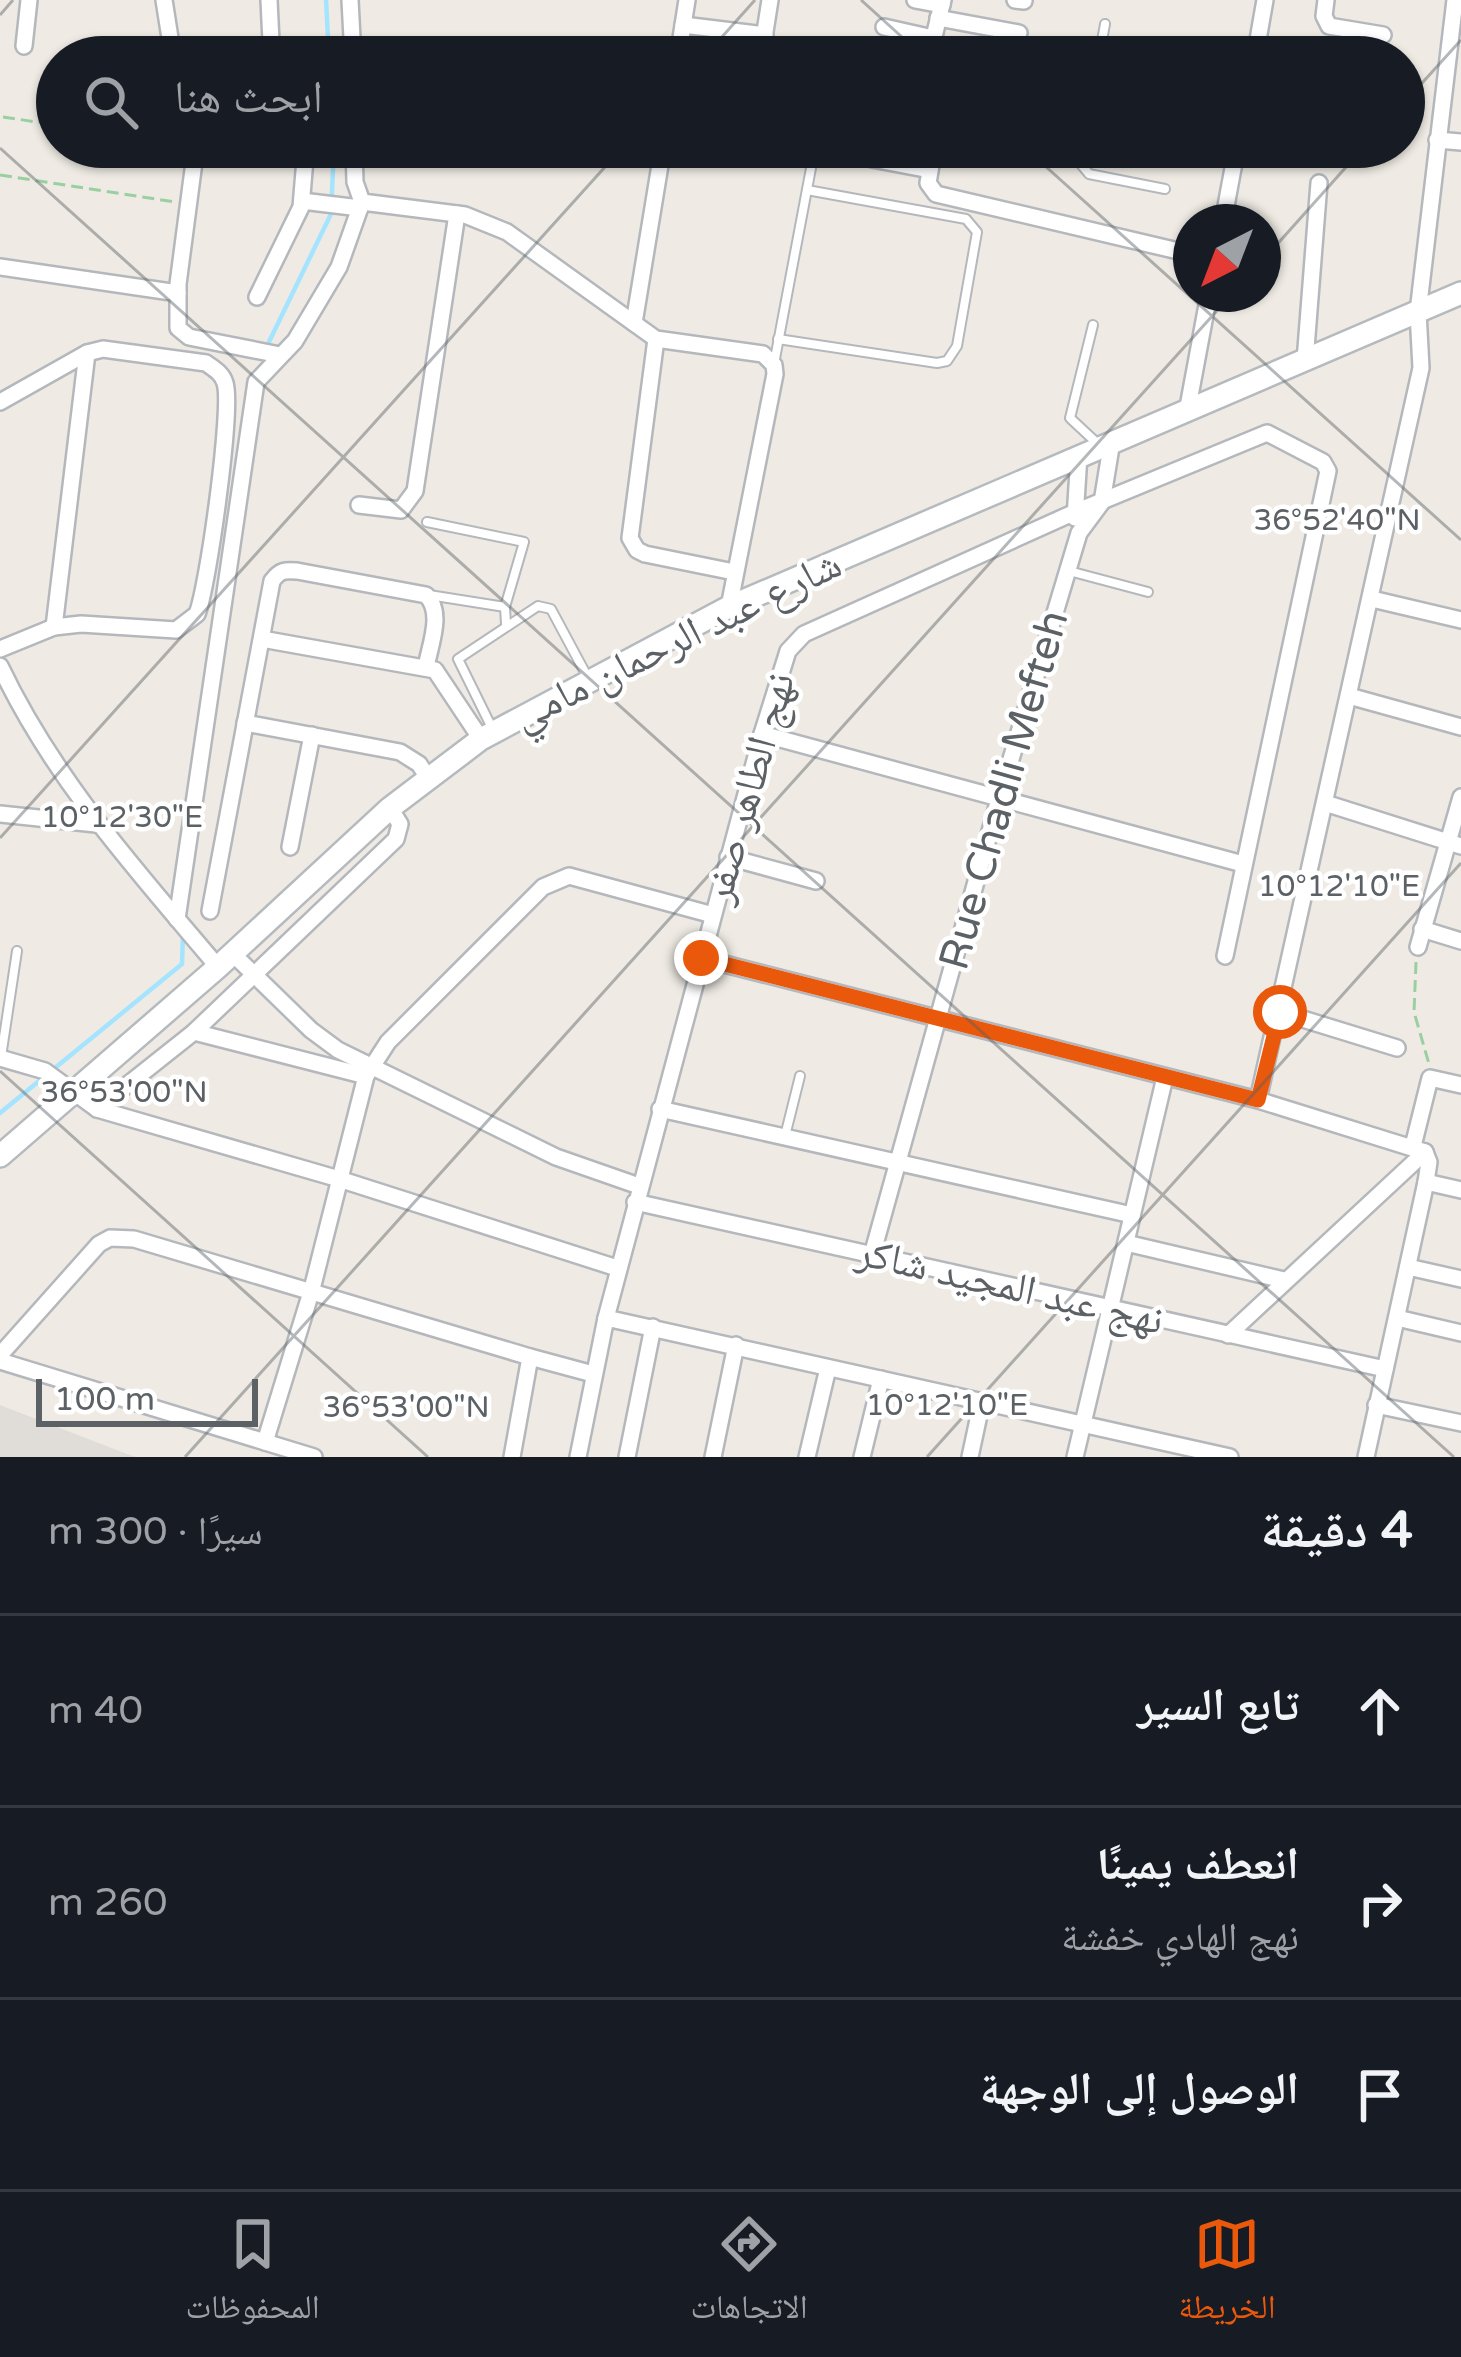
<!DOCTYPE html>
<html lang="ar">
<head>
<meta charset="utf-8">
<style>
  :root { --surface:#171b24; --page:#20242c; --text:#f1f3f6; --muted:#9ea1a6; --line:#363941; --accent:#ea580c }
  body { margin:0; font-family:"Varela Round","Noto Naskh Arabic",sans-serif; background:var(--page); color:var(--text); direction:rtl }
  .compass { position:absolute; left:1173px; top:204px; width:108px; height:108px; border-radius:50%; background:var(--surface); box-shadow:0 3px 9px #0004; rotate:222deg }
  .scale { position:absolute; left:36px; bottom:30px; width:222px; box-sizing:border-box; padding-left:12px; border:6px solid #5c6166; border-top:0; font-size:33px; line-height:42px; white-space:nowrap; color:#5c6166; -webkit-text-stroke:9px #fff; paint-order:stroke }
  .stop { position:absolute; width:36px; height:36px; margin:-27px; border:9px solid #ea580c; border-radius:50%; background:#fff }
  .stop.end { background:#ea580c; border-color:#fff; box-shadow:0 3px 12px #0008 }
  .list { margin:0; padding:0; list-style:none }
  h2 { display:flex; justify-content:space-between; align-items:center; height:156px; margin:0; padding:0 48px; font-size:51px }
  h2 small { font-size:39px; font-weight:400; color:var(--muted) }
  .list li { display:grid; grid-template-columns:78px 1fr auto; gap:36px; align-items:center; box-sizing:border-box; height:192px; padding:0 48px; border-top:3px solid var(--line) }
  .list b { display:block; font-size:45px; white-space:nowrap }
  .list p { margin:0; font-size:39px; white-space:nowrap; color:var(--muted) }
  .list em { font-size:39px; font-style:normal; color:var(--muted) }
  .icon { flex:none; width:66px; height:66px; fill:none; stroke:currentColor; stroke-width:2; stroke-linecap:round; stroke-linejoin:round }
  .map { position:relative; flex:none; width:1461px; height:1457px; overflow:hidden; direction:ltr }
  .search { position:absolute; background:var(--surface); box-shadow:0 3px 9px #0004; left:36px; right:36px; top:36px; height:132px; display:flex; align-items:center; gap:30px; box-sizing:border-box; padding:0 42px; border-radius:66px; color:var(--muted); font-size:45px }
  .sheet { height:732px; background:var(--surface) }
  nav { display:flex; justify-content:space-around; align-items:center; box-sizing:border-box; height:168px; border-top:3px solid var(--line); background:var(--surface); font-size:33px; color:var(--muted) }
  nav a { display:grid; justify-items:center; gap:6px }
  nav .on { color:var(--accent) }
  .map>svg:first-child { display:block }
</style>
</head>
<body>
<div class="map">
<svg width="1461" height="1457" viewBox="0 0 1461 1457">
  <rect width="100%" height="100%" fill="#efebe4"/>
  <path fill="#e0ddd8" d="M 0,1405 L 130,1455 L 137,1457 L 0,1457 Z"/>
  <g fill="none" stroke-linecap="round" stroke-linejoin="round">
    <g stroke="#a4e4ff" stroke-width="4.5">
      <path d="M 326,0 L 329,57"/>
      <path d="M 266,348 L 331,214 L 334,147"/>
      <path d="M 0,1113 L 182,964 L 183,935"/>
    </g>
    <defs>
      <g id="lane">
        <path d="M 1099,57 L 1105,24"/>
        <path d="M 1081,147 L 1079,162 L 1089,174 L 1165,189"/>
        <path d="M 1217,147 L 1235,151"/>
        <path d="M 1093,325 L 1070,418 L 1099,445"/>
        <path d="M 778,339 L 937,363 L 947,361 L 957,346 L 977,232 L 966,219 L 807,190"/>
        <path d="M 774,364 L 815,147"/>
        <path d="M 427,522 L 524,542 L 505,607"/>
        <path d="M 1069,571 L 1148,592"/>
        <path d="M 429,595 L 505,607 L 506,624"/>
        <path d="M 492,728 L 458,659 L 538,606 L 551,609 L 588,678"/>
        <path d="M 1,1057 L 17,951"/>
        <path d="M 785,1136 L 800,1076"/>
      </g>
      <g id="street">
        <path d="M 164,0 L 173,57"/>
        <path d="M 269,0 L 271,42"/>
        <path d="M 350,0 L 353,57"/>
        <path d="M 915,0 L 942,5"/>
        <path d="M 1015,0 L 1024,1"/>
        <path d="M 1326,0 L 1324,16 L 1329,26 L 1383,35"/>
        <path d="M 938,18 L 1019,33"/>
        <path d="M 683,25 L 765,35"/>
        <path d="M 884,27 L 933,38"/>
        <path d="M 24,46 L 29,0"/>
        <path d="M 929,54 L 948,57"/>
        <path d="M 678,57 L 687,0"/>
        <path d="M 761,57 L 770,0"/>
        <path d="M 929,57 L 943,0"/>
        <path d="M 1255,57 L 1265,0"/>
        <path d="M 1437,140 L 1461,142"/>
        <path d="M 196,147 L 178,284 L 178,328 L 189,337 L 280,355"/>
        <path d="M 354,147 L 355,182 L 362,202 L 465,215 L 507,232 L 656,339 L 763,354 L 774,365 L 775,374 L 729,607"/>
        <path d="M 868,147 L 872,159 L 930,170"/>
        <path d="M 934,147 L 928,183 L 936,194 L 1191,254"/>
        <path d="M 948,147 L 1016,157"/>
        <path d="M 302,201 L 360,208"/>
        <path d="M 1223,222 L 1237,147"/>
        <path d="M 0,267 L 178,293"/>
        <path d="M 257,297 L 301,207 L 306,147"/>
        <path d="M 634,323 L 663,147"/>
        <path d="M 656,339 L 630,538 L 637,550 L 645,554 L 734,572"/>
        <path d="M 1305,361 L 1319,183"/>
        <path d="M 0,402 L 87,353 L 103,349 L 206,363 C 214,369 222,373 225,383 C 233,407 208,587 197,614 L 176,630 L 81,624 L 54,627 L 0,649"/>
        <path d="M 1187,412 L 1209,294"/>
        <path d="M 359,505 L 401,510 L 415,491 L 457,214"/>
        <path d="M 1075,518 L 1079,455"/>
        <path d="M 1372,599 L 1461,620"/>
        <path d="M 54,627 L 87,353"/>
        <path d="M 262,639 L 435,670 L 481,739"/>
        <path d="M 0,666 C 54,780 137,871 218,967"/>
        <path d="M 1349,696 L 1461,727"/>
        <path d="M 245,723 L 400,752 L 419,764 L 427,776"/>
        <path d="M 762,734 L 1243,864"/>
        <path d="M 1325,803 L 1461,846"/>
        <path d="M 0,814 L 96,824"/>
        <path d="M 290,847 L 312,735"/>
        <path d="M 728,857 L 816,881"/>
        <path d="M 210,911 L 272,581 C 280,570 285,570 297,571 L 426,595 C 444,612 430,645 426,667"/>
        <path d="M 177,919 L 256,382 L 295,341 L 339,267 L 362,202"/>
        <path d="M 1422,929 L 1461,941"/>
        <path d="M 1418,947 L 1461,797"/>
        <path d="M 232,953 L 311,1030 L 338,1050 L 556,1157 L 639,1186"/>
        <path d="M 1225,956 L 1328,471 L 1323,462 L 1267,433 L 1073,513 L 804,634 L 788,651 L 762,734 L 606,1318 L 1230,1457"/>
        <path d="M 701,958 L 1258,1100 L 1425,1152"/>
        <path d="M 1280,1012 L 1397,1048"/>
        <path d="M 194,1032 L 366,1076"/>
        <path d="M 0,1058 L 45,1071 L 97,1109 L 339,1179 L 617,1268"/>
        <path d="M 1258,1100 L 1421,368 L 1418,312 L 1455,0"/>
        <path d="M 97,1109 L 194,1032 L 396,839 L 400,824 L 390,808"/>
        <path d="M 660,1109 L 1132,1215"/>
        <path d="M 1413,1146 L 1430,1078 L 1461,1085"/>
        <path d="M 1426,1182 L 1461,1190"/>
        <path d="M 635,1202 L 1385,1369"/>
        <path d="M 1126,1243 L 1284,1280"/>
        <path d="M 872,1255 L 999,799 L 1079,533 L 1102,502 L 1112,441"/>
        <path d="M 1408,1267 L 1461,1279"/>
        <path d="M 1397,1318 L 1461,1333"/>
        <path d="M 1228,1335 L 1425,1152"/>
        <path d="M 0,1355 L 99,1244 L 110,1238 L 134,1239 L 530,1357 L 512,1457"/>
        <path d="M 530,1357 L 593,1374"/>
        <path d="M 0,1361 L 314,1457"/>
        <path d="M 1376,1405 L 1461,1423"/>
        <path d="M 265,1442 L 312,1289 L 366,1076 L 388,1042 L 543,887 L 569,876 L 713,915"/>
        <path d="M 578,1457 L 606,1318"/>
        <path d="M 627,1457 L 653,1327"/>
        <path d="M 713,1457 L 736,1345"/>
        <path d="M 807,1457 L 828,1368"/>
        <path d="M 862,1457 L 881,1379"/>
        <path d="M 970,1457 L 982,1401"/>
        <path d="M 1075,1457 L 1165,1077"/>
        <path d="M 1366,1457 L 1426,1182 L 1429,1162 L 1425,1152"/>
      </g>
      <path id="secondary" d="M 0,1156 L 218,967 L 390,808 L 481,739 L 729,607 L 1461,293"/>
    </defs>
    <use href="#lane" stroke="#b4b8bc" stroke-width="12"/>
    <use href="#street" stroke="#b4b8bc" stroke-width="20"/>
    <use href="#secondary" stroke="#b5babf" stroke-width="26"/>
    <g stroke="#9ad0a1" stroke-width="3" stroke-dasharray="12 6" stroke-linecap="butt">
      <path d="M 3,117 L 57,125"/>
      <path d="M 0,175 L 175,202"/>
      <path d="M 1416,962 L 1414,1012 L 1429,1064"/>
    </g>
    <use href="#lane" stroke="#fff" stroke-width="8"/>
    <use href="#street" stroke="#fff" stroke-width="15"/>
    <use href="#secondary" stroke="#fff" stroke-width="21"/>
  </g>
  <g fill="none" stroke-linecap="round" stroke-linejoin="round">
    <path stroke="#ea580c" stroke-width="15" d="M 701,958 L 1258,1100 L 1280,1012"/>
  </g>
  <path fill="none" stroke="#5c6166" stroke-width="3" stroke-opacity="0.45" d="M 861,0 L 924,57M 0,15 L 13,0M 704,57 L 755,0M 1404,103 L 1461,40M 1024,147 L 1461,540M 0,148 L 1454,1457M 1263,260 L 1364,147M 0,838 L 623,147M 0,1071 L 428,1457M 185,1457 L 1232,294M 927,1457 L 1461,863"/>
  <g text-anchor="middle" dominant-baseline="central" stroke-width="9" stroke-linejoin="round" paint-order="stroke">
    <g font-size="42" fill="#5c6166" stroke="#fff">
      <text transform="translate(677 640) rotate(-26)">شارع عبد الرحمان مامي</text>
      <text transform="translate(749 788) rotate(-74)">نهج الطاهر صفر</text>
      <text transform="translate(1004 790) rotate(-74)">Rue Chadli Mefteh</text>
      <text transform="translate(1010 1286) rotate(13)">نهج عبد المجيد شاكر</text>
    </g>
  </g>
  <g font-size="30" text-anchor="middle" fill="#5c6166" stroke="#fff" stroke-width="9" stroke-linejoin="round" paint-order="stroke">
    <text x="1337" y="530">36°52'40"N</text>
    <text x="122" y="827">10°12'30"E</text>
    <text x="1339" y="896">10°12'10"E</text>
    <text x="124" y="1102">36°53'00"N</text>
    <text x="947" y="1415">10°12'10"E</text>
    <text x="406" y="1417">36°53'00"N</text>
  </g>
</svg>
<svg class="compass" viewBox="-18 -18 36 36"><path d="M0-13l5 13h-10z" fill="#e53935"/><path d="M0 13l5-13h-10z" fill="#9ea1a6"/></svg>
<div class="scale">100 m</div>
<div class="stop" style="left:1280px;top:1012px"></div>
<div class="stop end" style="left:701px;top:958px"></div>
<div class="search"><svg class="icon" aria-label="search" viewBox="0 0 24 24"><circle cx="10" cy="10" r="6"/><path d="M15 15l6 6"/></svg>ابحث هنا</div>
</div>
<section class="sheet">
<h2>4 دقيقة<small>سيرًا · 300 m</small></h2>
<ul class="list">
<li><svg class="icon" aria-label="ahead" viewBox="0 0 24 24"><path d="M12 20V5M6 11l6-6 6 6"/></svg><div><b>تابع السير</b></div><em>40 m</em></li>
<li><svg class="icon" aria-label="right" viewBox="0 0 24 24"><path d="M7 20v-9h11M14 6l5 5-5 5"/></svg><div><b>انعطف يمينًا</b><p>نهج الهادي خفشة</p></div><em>260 m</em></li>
<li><svg class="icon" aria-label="arrive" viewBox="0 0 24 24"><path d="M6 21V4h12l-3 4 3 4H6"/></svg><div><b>الوصول إلى الوجهة</b></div></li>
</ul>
</section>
<nav>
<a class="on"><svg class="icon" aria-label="map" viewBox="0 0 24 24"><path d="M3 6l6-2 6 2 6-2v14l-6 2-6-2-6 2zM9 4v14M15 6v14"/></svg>الخريطة</a>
<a><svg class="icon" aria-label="directions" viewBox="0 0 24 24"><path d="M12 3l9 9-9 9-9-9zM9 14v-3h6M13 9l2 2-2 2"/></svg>الاتجاهات</a>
<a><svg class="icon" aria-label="saved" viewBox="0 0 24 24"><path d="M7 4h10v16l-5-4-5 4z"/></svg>المحفوظات</a>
</nav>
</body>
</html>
